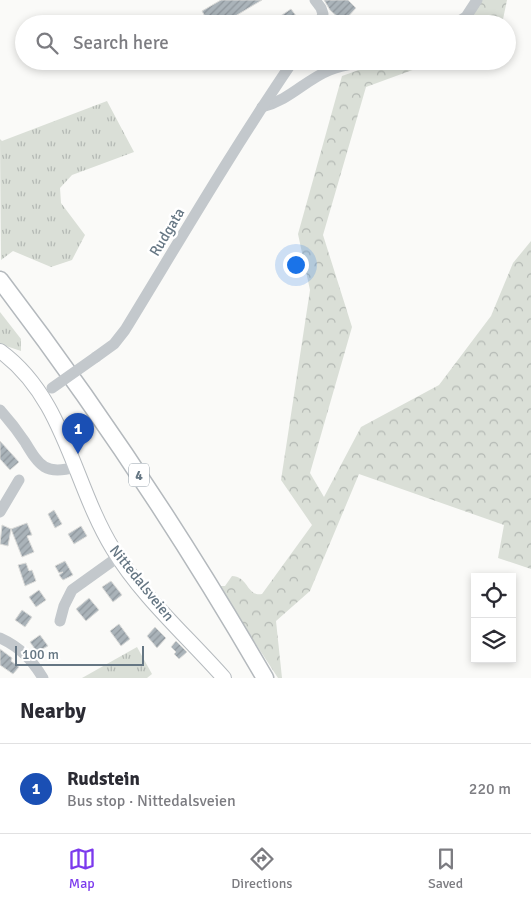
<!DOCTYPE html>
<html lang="en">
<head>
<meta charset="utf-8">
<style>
  :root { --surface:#fff; --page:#f7f7f7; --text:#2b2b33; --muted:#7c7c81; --line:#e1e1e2; --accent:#7c3aed }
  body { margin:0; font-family:Signika,sans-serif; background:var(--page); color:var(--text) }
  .controls { position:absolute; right:15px; bottom:15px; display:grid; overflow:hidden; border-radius:0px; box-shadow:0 2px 8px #0003 }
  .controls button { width:45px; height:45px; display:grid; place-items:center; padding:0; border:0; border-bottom:1px solid var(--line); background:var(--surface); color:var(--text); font:25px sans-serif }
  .scale { position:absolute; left:15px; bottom:12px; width:129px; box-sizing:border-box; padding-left:5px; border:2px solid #657683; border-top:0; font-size:14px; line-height:18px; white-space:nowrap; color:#657683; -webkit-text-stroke:4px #fff; paint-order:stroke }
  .you { position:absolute; left:295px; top:264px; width:18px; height:18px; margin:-12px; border:4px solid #fff; border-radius:50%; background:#1a73e8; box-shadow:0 0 0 8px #1a73e833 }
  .badge { display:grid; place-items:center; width:32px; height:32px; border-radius:50%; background:var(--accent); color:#fff; font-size:16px; font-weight:700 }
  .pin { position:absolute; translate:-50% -41px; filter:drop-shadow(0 1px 2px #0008) }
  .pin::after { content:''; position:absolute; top:26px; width:18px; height:15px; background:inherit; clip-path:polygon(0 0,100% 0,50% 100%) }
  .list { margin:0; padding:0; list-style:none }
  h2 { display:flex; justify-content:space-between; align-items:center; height:65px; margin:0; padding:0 20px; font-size:21px }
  h2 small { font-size:16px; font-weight:400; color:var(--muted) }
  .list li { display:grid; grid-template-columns:32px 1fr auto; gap:15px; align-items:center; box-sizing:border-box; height:90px; padding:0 20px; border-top:1px solid var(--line) }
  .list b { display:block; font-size:19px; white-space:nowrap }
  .list p { margin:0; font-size:16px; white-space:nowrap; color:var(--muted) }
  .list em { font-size:16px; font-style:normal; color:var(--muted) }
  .icon { flex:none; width:28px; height:28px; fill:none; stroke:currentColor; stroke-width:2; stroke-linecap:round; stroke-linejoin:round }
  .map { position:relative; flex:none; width:531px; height:678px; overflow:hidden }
  .search { position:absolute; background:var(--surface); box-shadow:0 2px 8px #0003; left:15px; right:15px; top:15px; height:55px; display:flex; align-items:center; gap:12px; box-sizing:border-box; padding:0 18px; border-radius:28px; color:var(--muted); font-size:19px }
  .sheet { height:155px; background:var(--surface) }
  nav { display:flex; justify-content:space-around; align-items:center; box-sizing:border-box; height:70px; border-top:1px solid var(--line); background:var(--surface); font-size:14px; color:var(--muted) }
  nav a { display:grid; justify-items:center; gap:2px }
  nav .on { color:var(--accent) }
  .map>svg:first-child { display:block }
</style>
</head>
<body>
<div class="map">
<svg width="531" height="678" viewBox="0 0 531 678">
  <defs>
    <pattern id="grass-tufts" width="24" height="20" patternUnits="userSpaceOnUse" patternTransform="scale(1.25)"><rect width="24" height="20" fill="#dadfd7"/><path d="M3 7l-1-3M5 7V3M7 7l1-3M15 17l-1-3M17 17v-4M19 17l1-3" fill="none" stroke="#b4b9b4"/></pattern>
    <pattern id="forest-crowns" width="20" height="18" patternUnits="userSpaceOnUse" patternTransform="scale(1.25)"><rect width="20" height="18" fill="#dadfd7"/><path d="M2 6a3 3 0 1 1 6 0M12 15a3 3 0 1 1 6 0" fill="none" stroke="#b4b9b4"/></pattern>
    <pattern id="building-hatch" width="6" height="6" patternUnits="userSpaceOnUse" patternTransform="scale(1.25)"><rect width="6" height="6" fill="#aab3b9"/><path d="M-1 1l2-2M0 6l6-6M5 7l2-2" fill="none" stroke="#8e969c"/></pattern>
  </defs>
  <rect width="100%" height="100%" fill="#fafaf8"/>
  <g fill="url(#grass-tufts)">
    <path d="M 107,101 L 134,152 L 72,175 L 60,188 L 61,203 L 85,235 L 72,260 L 51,267 L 13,251 L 1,260 L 0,139 L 2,141 Z"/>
    <path d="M 0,312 L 21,339 L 21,351 L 0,344 Z"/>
    <path d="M 137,647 L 152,674 L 147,678 L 82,678 Z"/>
  </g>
  <g fill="url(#forest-crowns)">
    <path d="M 480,0 L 507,0 L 502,24 L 460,24 Z"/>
    <path d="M 384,61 L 437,61 L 366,87 L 323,235 L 352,327 L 310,473 L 324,497 L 361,427 L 439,385 L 491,316 L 513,263 L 531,241 L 531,569 L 498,558 L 504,525 L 359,474 L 310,591 L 276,621 L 282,678 L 278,678 L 218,586 L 225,586 L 232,576 C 248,576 247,597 262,594 L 312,525 L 281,480 L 310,290 L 298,234 L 342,76 Z"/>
  </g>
  <g fill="url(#building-hatch)" stroke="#dcdcda">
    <path d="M 221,0 L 262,0 L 222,24 L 209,24 L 202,11 Z"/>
    <path d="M 324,0 L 348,0 L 356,8 L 343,22 L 330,10 Z"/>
    <path d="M 291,9 L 302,24 L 284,24 L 279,17 Z"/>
    <path d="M 0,441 L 19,462 L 10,470 L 0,459 Z"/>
    <path d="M 54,510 L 62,524 L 55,528 L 48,514 Z"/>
    <path d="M 27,523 L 32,535 L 27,536 L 34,552 L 22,557 L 11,529 L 8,546 L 0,544 L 2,525 L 11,529 Z"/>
    <path d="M 81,526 L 87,536 L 74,544 L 68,534 Z"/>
    <path d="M 65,561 L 73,575 L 63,580 L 59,575 L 63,572 L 59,573 L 55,566 Z"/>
    <path d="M 26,563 L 29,571 L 32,570 L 36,581 L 25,586 L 18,565 Z"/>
    <path d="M 111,581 L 122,595 L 113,602 L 102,587 Z"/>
    <path d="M 39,590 L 46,600 L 36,607 L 29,597 Z"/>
    <path d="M 89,598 L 99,610 L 86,621 L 76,609 Z"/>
    <path d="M 22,610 L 32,617 L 25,627 L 15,620 Z"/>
    <path d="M 119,624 L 130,639 L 121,646 L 110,631 Z"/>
    <path d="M 155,627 L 166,638 L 157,648 L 147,636 Z"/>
    <path d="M 40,635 L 48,646 L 37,652 L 30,642 Z"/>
    <path d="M 176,641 L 187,652 L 179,659 L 174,654 L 176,652 L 171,647 Z"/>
    <path d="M 0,649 L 12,658 L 11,661 L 19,667 L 13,674 L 0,665 Z"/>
  </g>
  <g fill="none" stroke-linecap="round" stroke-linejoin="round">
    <defs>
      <path id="major" d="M 0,351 C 65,398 73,484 113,549 C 142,597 187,636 224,678"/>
      <path id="highway" d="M 0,280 C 97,407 185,540 265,678"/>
    </defs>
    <use href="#major" stroke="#b5babe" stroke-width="16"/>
    <use href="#highway" stroke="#b4b9bd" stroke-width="19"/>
    <g stroke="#c3c8cc" stroke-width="11">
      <path d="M 315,0 L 321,8 L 323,14 L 319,24"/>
      <path d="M 454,24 L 466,17 L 477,0"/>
      <path d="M 262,107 C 290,100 305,80 330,70 C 344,64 358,64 372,61"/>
      <path d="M 96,357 L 114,344 L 125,330 C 180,240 233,149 293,61"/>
      <path d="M 0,410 C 9,420 17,430 25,442 C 39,465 45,476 75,467"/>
      <path d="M 0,512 L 19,480"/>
      <path d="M 60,621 L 64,606 L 72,590 L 118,557"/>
      <path d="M 0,638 C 20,647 32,660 43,678"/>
    </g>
    <use href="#major" stroke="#fff" stroke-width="14"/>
    <use href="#highway" stroke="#fff" stroke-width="16"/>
    <path stroke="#c3c8cc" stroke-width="11" d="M 52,388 L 96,357"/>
  </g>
  <g text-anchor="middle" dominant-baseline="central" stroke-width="5" stroke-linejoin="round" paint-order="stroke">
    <rect fill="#fff" stroke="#939fa8" stroke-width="1" x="129" y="463.5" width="20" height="23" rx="4"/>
    <g font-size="14" font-weight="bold" fill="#657683">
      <text x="139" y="475">4</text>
    </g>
    <g font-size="15" fill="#657683" stroke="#fff">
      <text transform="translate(167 232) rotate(-59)">Rudgata</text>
      <text transform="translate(142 583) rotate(51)">Nittedalsveien</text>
    </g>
  </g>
</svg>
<div class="controls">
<button><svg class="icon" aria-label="locate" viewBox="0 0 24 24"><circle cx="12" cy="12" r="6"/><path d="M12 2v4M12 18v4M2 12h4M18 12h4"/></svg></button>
<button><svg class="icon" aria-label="layers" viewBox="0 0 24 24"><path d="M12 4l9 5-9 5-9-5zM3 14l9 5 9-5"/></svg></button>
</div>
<div class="scale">100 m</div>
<div class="you"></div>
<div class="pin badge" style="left:78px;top:454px;background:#1a4fb4">1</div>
<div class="search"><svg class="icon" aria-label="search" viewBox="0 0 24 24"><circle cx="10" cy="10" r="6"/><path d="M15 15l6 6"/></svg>Search here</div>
</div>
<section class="sheet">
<h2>Nearby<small></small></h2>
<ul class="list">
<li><span class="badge" style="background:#1a4fb4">1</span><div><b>Rudstein</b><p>Bus stop · Nittedalsveien</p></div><em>220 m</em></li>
</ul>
</section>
<nav>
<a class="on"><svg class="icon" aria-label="map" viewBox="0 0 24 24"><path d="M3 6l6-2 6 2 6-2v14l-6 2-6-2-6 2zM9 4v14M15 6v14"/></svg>Map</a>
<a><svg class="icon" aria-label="directions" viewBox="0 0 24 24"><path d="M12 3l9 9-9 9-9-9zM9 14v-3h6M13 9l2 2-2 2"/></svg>Directions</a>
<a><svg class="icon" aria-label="saved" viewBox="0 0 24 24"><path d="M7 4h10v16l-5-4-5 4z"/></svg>Saved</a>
</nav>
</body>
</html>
